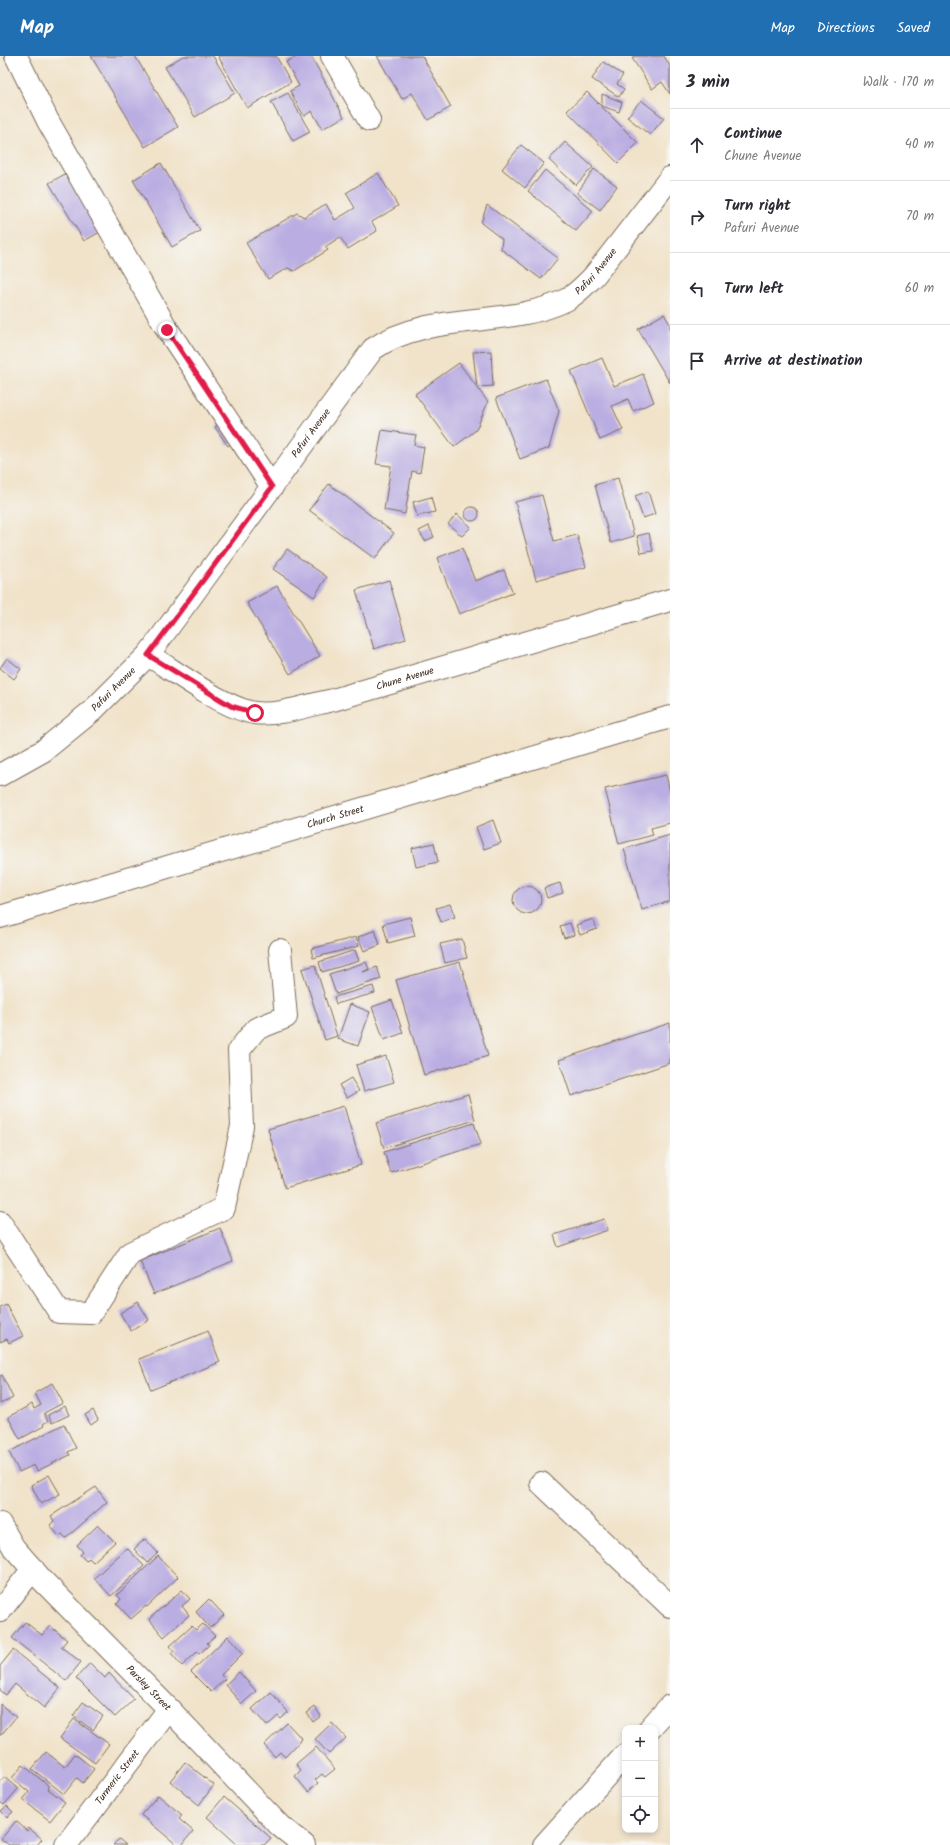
<!DOCTYPE html>
<html lang="en">
<head>
<meta charset="utf-8">
<style>
  :root { --surface:#fff; --page:#f2f2f3; --text:#2b2b33; --muted:#7c7c81; --line:#e1e1e2; --accent:#1f6fb2 }
  body { margin:0; font-family:Kalam,sans-serif; background:var(--page); color:var(--text) }
  .controls { position:absolute; right:12px; bottom:12px; display:grid; overflow:hidden; border-radius:8px; box-shadow:0 2px 6px #0003 }
  .controls button { width:36px; height:36px; display:grid; place-items:center; padding:0; border:0; border-bottom:1px solid var(--line); background:var(--surface); color:var(--text); font:20px sans-serif }
  .stop { position:absolute; width:12px; height:12px; margin:-9px; border:3px solid #e11d48; border-radius:50%; background:#fff }
  .stop.end { background:#e11d48; border-color:#fff; box-shadow:0 1px 4px #0008 }
  .list { margin:0; padding:0; list-style:none }
  h2 { display:flex; justify-content:space-between; align-items:center; height:52px; margin:0; padding:0 16px; font-size:17px }
  h2 small { font-size:13px; font-weight:400; color:var(--muted) }
  .list li { display:grid; grid-template-columns:26px 1fr auto; gap:12px; align-items:center; box-sizing:border-box; height:72px; padding:0 16px; border-top:1px solid var(--line) }
  .list b { display:block; font-size:15px; white-space:nowrap }
  .list p { margin:0; font-size:13px; white-space:nowrap; color:var(--muted) }
  .list em { font-size:13px; font-style:normal; color:var(--muted) }
  .icon { flex:none; width:22px; height:22px; fill:none; stroke:currentColor; stroke-width:2; stroke-linecap:round; stroke-linejoin:round }
  .map { position:relative; flex:none; width:670px; height:1789px; overflow:hidden }
  header { display:flex; align-items:center; gap:24px; box-sizing:border-box; height:56px; padding:0 20px; background:var(--accent); color:#fff }
  header strong { font-size:19px }
  nav { display:flex; gap:22px; margin-inline-start:auto; font-size:14px }
  main { display:flex }
  aside { flex:1; background:var(--surface) }
  .map>svg:first-child { display:block }
</style>
</head>
<body>
<header>
<strong>Map</strong>
<nav><a>Map</a><a>Directions</a><a>Saved</a></nav>
</header>
<main>
<div class="map">
<svg width="670" height="1789" viewBox="0 0 670 1789">
  <rect width="100%" height="100%" fill="#f6f6f2"/>
  <filter id="ink" filterUnits="userSpaceOnUse"><feTurbulence type="fractalNoise" baseFrequency=".025" numOctaves="2"/><feDisplacementMap in="SourceGraphic" scale="8" xChannelSelector="R" yChannelSelector="G"/><feConvolveMatrix kernelMatrix="1 2 1 2 8 2 1 2 1" color-interpolation-filters="sRGB"/></filter>
  <filter id="wash" filterUnits="userSpaceOnUse"><feTurbulence type="fractalNoise" baseFrequency=".012" numOctaves="4" result="noise"/><feDisplacementMap in="SourceGraphic" scale="16" xChannelSelector="R" yChannelSelector="G"/><feGaussianBlur stdDeviation="0.9" result="paint"/><feColorMatrix in="noise" values="0 0 0 0 0 0 0 0 0 0 0 0 0 0 0 0 0 1.4 0 .05"/><feComposite in="paint" operator="in"/></filter>
  <g filter="url(#wash)">
    <rect width="100%" height="100%" fill="#f1e3ca"/>
    <g id="blocks">
      <g fill="#baade2">
        <path d="M 91,0 L 135,0 L 178,71 L 145,91 Z"/>
        <path d="M 183,0 L 213,0 L 235,37 L 195,61 L 165,11 Z"/>
        <path d="M 218,0 L 276,0 L 291,26 L 247,52 Z"/>
        <path d="M 298,0 L 311,0 L 344,61 L 322,73 L 312,55 L 304,60 L 290,35 L 299,30 L 286,6 Z"/>
        <path d="M 377,0 L 422,0 L 451,51 L 428,64 L 412,37 L 402,43 Z"/>
        <path d="M 635,0 L 664,0 L 670,10 L 670,38 L 662,26 L 652,33 L 632,2 Z"/>
        <path d="M 603,6 L 623,19 L 617,28 L 624,33 L 619,41 L 592,23 Z"/>
        <path d="M 587,36 L 638,87 L 618,107 L 567,55 Z"/>
        <path d="M 288,37 L 310,76 L 293,85 L 271,46 Z"/>
        <path d="M 602,38 L 622,46 L 619,56 L 602,50 Z"/>
        <path d="M 641,44 L 664,62 L 650,79 L 627,61 Z"/>
        <path d="M 565,86 L 593,111 L 576,129 L 549,104 Z"/>
        <path d="M 521,89 L 544,107 L 525,132 L 502,113 Z"/>
        <path d="M 161,107 L 200,175 L 172,191 L 133,124 Z"/>
        <path d="M 594,113 L 617,130 L 600,154 L 577,137 Z"/>
        <path d="M 545,114 L 593,155 L 576,175 L 528,135 Z"/>
        <path d="M 378,117 L 398,150 L 372,166 L 377,175 L 348,193 L 340,181 L 325,191 L 328,194 L 294,215 L 288,212 L 268,223 L 246,187 L 297,157 L 304,161 L 326,148 L 335,164 L 355,152 L 346,137 Z"/>
        <path d="M 65,118 L 100,176 L 84,185 L 49,127 Z"/>
        <path d="M 487,149 L 558,202 L 541,223 L 501,193 L 502,183 L 481,167 Z"/>
        <path d="M 664,258 L 670,268 L 670,327 L 638,273 Z"/>
        <path d="M 491,295 L 493,330 L 477,331 L 473,296 Z"/>
        <path d="M 602,302 L 614,330 L 643,318 L 654,346 L 633,355 L 628,343 L 612,350 L 623,374 L 600,384 L 571,315 Z"/>
        <path d="M 459,307 L 488,346 L 476,374 L 454,391 L 415,338 Z"/>
        <path d="M 546,323 L 559,355 L 549,392 L 520,403 L 496,342 Z"/>
        <path d="M 225,364 L 238,383 L 228,390 L 215,371 Z"/>
        <path d="M 382,374 L 416,379 L 414,389 L 424,391 L 420,417 L 412,415 L 405,458 L 384,454 L 391,410 L 376,408 Z"/>
        <path d="M 618,422 L 634,480 L 611,487 L 595,429 Z"/>
        <path d="M 329,428 L 394,477 L 375,503 L 309,454 Z"/>
        <path d="M 648,435 L 655,458 L 643,462 L 635,440 Z"/>
        <path d="M 542,439 L 554,485 L 577,479 L 586,511 L 536,524 L 515,446 Z"/>
        <path d="M 431,441 L 435,456 L 417,460 L 413,446 Z"/>
        <circle cx="472" cy="458" r="7"/>
        <path d="M 457,458 L 471,471 L 462,480 L 448,468 Z"/>
        <path d="M 429,470 L 434,481 L 425,485 L 419,475 Z"/>
        <path d="M 649,477 L 653,495 L 641,497 L 637,480 Z"/>
        <path d="M 462,492 L 475,525 L 504,514 L 513,537 L 459,558 L 437,502 Z"/>
        <path d="M 287,493 L 327,521 L 314,541 L 273,513 Z"/>
        <path d="M 389,524 L 406,583 L 374,593 L 356,534 Z"/>
        <path d="M 277,530 L 320,600 L 290,618 L 247,547 Z"/>
        <path d="M 7,602 L 21,613 L 14,623 L 0,612 Z"/>
        <path d="M 666,719 L 670,736 L 670,767 L 651,772 L 653,779 L 619,788 L 605,733 Z"/>
        <path d="M 493,764 L 501,787 L 484,793 L 476,771 Z"/>
        <path d="M 670,779 L 670,845 L 642,854 L 624,793 Z"/>
        <path d="M 434,787 L 438,806 L 416,811 L 412,792 Z"/>
        <path d="M 560,827 L 563,837 L 547,842 L 544,832 Z"/>
        <circle cx="527" cy="844" r="14"/>
        <path d="M 450,848 L 455,861 L 441,866 L 436,852 Z"/>
        <path d="M 410,861 L 415,880 L 388,887 L 383,868 Z"/>
        <path d="M 593,863 L 597,873 L 580,879 L 576,869 Z"/>
        <path d="M 570,867 L 574,879 L 564,882 L 560,870 Z"/>
        <path d="M 375,874 L 380,889 L 364,895 L 358,881 Z"/>
        <path d="M 356,881 L 359,890 L 313,902 L 311,893 Z"/>
        <path d="M 462,883 L 467,902 L 445,907 L 440,888 Z"/>
        <path d="M 355,894 L 359,905 L 322,916 L 319,906 Z"/>
        <path d="M 366,906 L 369,913 L 363,916 L 377,911 L 381,923 L 336,938 L 329,918 Z"/>
        <path d="M 460,906 L 488,1000 L 424,1019 L 396,924 Z"/>
        <path d="M 315,909 L 337,980 L 325,984 L 302,913 Z"/>
        <path d="M 373,930 L 375,937 L 336,948 L 334,941 Z"/>
        <path d="M 392,944 L 403,977 L 384,984 L 372,951 Z"/>
        <path d="M 350,948 L 370,956 L 358,990 L 338,983 Z"/>
        <path d="M 670,967 L 670,1007 L 571,1040 L 559,1004 Z"/>
        <path d="M 386,1000 L 394,1026 L 364,1035 L 356,1009 Z"/>
        <path d="M 351,1022 L 359,1035 L 347,1042 L 339,1029 Z"/>
        <path d="M 468,1038 L 475,1064 L 384,1092 L 376,1067 Z"/>
        <path d="M 344,1050 L 361,1109 L 285,1132 L 268,1073 Z"/>
        <path d="M 474,1067 L 481,1088 L 391,1117 L 384,1096 Z"/>
        <path d="M 604,1163 L 608,1174 L 558,1191 L 554,1179 Z"/>
        <path d="M 220,1172 L 233,1205 L 154,1238 L 140,1205 Z"/>
        <path d="M 138,1246 L 149,1264 L 131,1275 L 120,1257 Z"/>
        <path d="M 6,1248 L 23,1280 L 9,1287 L 7,1283 L 0,1286 L 0,1251 Z"/>
        <path d="M 208,1275 L 220,1306 L 151,1334 L 139,1303 Z"/>
        <path d="M 2,1319 L 13,1342 L 0,1348 L 0,1320 Z"/>
        <path d="M 52,1327 L 63,1347 L 44,1357 L 48,1365 L 43,1368 L 44,1370 L 20,1383 L 8,1361 L 32,1348 L 34,1353 L 41,1349 L 35,1337 Z"/>
        <path d="M 65,1350 L 69,1359 L 52,1367 L 48,1359 Z"/>
        <path d="M 93,1354 L 98,1364 L 91,1369 L 85,1359 Z"/>
        <path d="M 64,1368 L 76,1392 L 68,1396 L 70,1399 L 37,1415 L 34,1409 L 19,1416 L 9,1396 Z"/>
        <path d="M 49,1419 L 60,1438 L 41,1448 L 31,1429 Z"/>
        <path d="M 96,1431 L 107,1446 L 66,1482 L 62,1478 L 59,1480 L 50,1469 L 54,1465 L 51,1460 Z"/>
        <path d="M 98,1469 L 115,1486 L 93,1506 L 89,1502 L 86,1505 L 80,1499 L 83,1496 L 77,1489 Z"/>
        <path d="M 145,1483 L 158,1497 L 147,1507 L 134,1493 Z"/>
        <path d="M 127,1492 L 144,1510 L 111,1540 L 94,1522 Z"/>
        <path d="M 158,1500 L 178,1521 L 147,1551 L 146,1550 L 131,1563 L 117,1548 L 121,1543 L 117,1539 Z"/>
        <path d="M 182,1534 L 190,1543 L 182,1550 L 189,1559 L 164,1581 L 149,1563 Z"/>
        <path d="M 209,1543 L 224,1559 L 210,1572 L 196,1556 Z"/>
        <path d="M 25,1566 L 42,1579 L 50,1570 L 67,1584 L 61,1591 L 81,1606 L 66,1625 L 12,1582 Z"/>
        <path d="M 203,1568 L 215,1580 L 207,1587 L 209,1589 L 199,1598 L 197,1596 L 182,1610 L 171,1597 L 174,1595 L 170,1590 L 192,1570 L 196,1574 Z"/>
        <path d="M 228,1580 L 243,1597 L 221,1619 L 225,1623 L 211,1636 L 191,1616 Z"/>
        <path d="M 13,1594 L 60,1632 L 44,1652 L 15,1628 L 6,1639 L 0,1634 L 0,1610 Z"/>
        <path d="M 90,1607 L 105,1622 L 109,1617 L 134,1643 L 115,1661 L 76,1622 Z"/>
        <path d="M 239,1616 L 256,1635 L 242,1648 L 225,1629 Z"/>
        <path d="M 271,1636 L 288,1656 L 281,1663 L 278,1660 L 267,1670 L 252,1653 Z"/>
        <path d="M 83,1646 L 103,1660 L 93,1674 L 73,1660 Z"/>
        <path d="M 0,1648 L 16,1661 L 1,1679 L 0,1679 Z"/>
        <path d="M 315,1651 L 321,1660 L 313,1666 L 307,1657 Z"/>
        <path d="M 74,1663 L 109,1688 L 95,1707 L 60,1682 Z"/>
        <path d="M 287,1667 L 302,1683 L 285,1701 L 280,1696 L 275,1701 L 264,1689 Z"/>
        <path d="M 332,1667 L 346,1682 L 329,1698 L 315,1683 Z"/>
        <path d="M 316,1691 L 335,1713 L 325,1721 L 322,1718 L 315,1724 L 318,1727 L 308,1736 L 295,1720 L 301,1714 L 296,1708 Z"/>
        <path d="M 46,1696 L 65,1711 L 75,1698 L 94,1713 L 83,1727 L 77,1722 L 64,1738 L 32,1713 Z"/>
        <path d="M 185,1706 L 214,1729 L 199,1749 L 170,1725 Z"/>
        <path d="M 23,1709 L 49,1730 L 48,1733 L 65,1746 L 50,1765 L 23,1744 L 29,1736 L 12,1722 Z"/>
        <path d="M 4,1721 L 18,1733 L 4,1749 L 0,1746 L 0,1726 Z"/>
        <path d="M 158,1739 L 182,1759 L 179,1763 L 193,1775 L 182,1789 L 177,1789 L 141,1759 Z"/>
        <path d="M 224,1741 L 271,1782 L 264,1789 L 238,1789 L 207,1761 Z"/>
        <path d="M 7,1750 L 13,1756 L 7,1761 L 1,1755 Z"/>
        <path d="M 16,1765 L 27,1775 L 29,1772 L 42,1783 L 37,1789 L 9,1789 L 1,1783 Z"/>
        <path d="M 119,1783 L 126,1789 L 113,1789 Z"/>
      </g>
    </g>
  </g>
  <g filter="url(#ink)">
    <use href="#blocks" fill-opacity="0" stroke="#7b6b5a" stroke-width="1"/>
    <g fill="none" stroke-linecap="round" stroke-linejoin="round">
      <defs>
        <g id="minor">
          <path d="M 16,0 L 48,65 L 167,273 L 272,431"/>
          <path d="M 332,0 L 369,64"/>
          <path id="s1" d="M 148,599 C 175,615 225,653 255,657 C 280,660 308,649 333,644 L 670,544"/>
          <path id="s2" d="M 0,719 L 43,695 L 92,655 L 148,599 L 373,293 C 430,254 506,273 566,244 C 577,238 585,229 594,220 L 670,122"/>
          <path d="M 0,1166 L 59,1256 L 91,1257 L 130,1197 L 224,1152 L 242,1070 L 239,994 L 256,973 L 286,961 L 280,894"/>
          <path d="M 541,1427 L 670,1550"/>
          <path id="s3" d="M 0,1468 L 14,1492 L 43,1525 L 169,1653 L 280,1770 L 304,1789"/>
          <path d="M 0,1555 L 33,1513"/>
          <path d="M 650,1672 L 670,1650"/>
          <path id="s4" d="M 66,1789 L 169,1653"/>
          <path d="M 544,1789 L 625,1699"/>
        </g>
        <g id="major">
          <path id="s5" d="M 0,861 L 670,661"/>
        </g>
      </defs>
      <use href="#minor" stroke="#7b6b5a" stroke-width="24"/>
      <use href="#major" stroke="#7b6b5a" stroke-width="24"/>
      <use href="#minor" stroke="#fff" stroke-width="22"/>
      <use href="#major" stroke="#fff" stroke-width="22"/>
    </g>
  </g>
  <g fill="none" stroke-linecap="round" stroke-linejoin="round" filter="url(#ink)">
    <path stroke="#e11d48" stroke-width="5" d="M 167,274 L 272,431 L 148,599 L 231,650 L 255,657"/>
  </g>
  <g text-anchor="middle" dominant-baseline="central" stroke-width="4" stroke-linejoin="round" paint-order="stroke">
    <g font-size="10" fill="#3b2a1e" stroke="#f6f6f2">
      <text stroke="none"><textPath href="#s2" startOffset="814">Pafuri Avenue</textPath></text>
      <text stroke="none"><textPath href="#s2" startOffset="467">Pafuri Avenue</textPath></text>
      <text stroke="none"><textPath href="#s1" startOffset="277">Chune Avenue</textPath></text>
      <text stroke="none"><textPath href="#s2" startOffset="143">Pafuri Avenue</textPath></text>
      <text stroke="none"><textPath href="#s5" startOffset="350">Church Street</textPath></text>
      <text stroke="none"><textPath href="#s3" startOffset="222">Parsley Street</textPath></text>
      <text stroke="none"><textPath href="#s4" startOffset="85">Turmeric Street</textPath></text>
    </g>
  </g>
</svg>
<div class="controls">
<button>+</button>
<button>−</button>
<button><svg class="icon" aria-label="locate" viewBox="0 0 24 24"><circle cx="12" cy="12" r="6"/><path d="M12 2v4M12 18v4M2 12h4M18 12h4"/></svg></button>
</div>
<div class="stop" style="left:255px;top:657px"></div>
<div class="stop end" style="left:167px;top:274px"></div>
</div>
<aside>
<h2>3 min<small>Walk · 170 m</small></h2>
<ul class="list">
<li><svg class="icon" aria-label="ahead" viewBox="0 0 24 24"><path d="M12 20V5M6 11l6-6 6 6"/></svg><div><b>Continue</b><p>Chune Avenue</p></div><em>40 m</em></li>
<li><svg class="icon" aria-label="right" viewBox="0 0 24 24"><path d="M7 20v-9h11M14 6l5 5-5 5"/></svg><div><b>Turn right</b><p>Pafuri Avenue</p></div><em>70 m</em></li>
<li><svg class="icon" aria-label="left" viewBox="0 0 24 24"><path d="M17 20v-9H6M10 6l-5 5 5 5"/></svg><div><b>Turn left</b></div><em>60 m</em></li>
<li><svg class="icon" aria-label="arrive" viewBox="0 0 24 24"><path d="M6 21V4h12l-3 4 3 4H6"/></svg><div><b>Arrive at destination</b></div></li>
</ul>
</aside>
</main>
</body>
</html>
